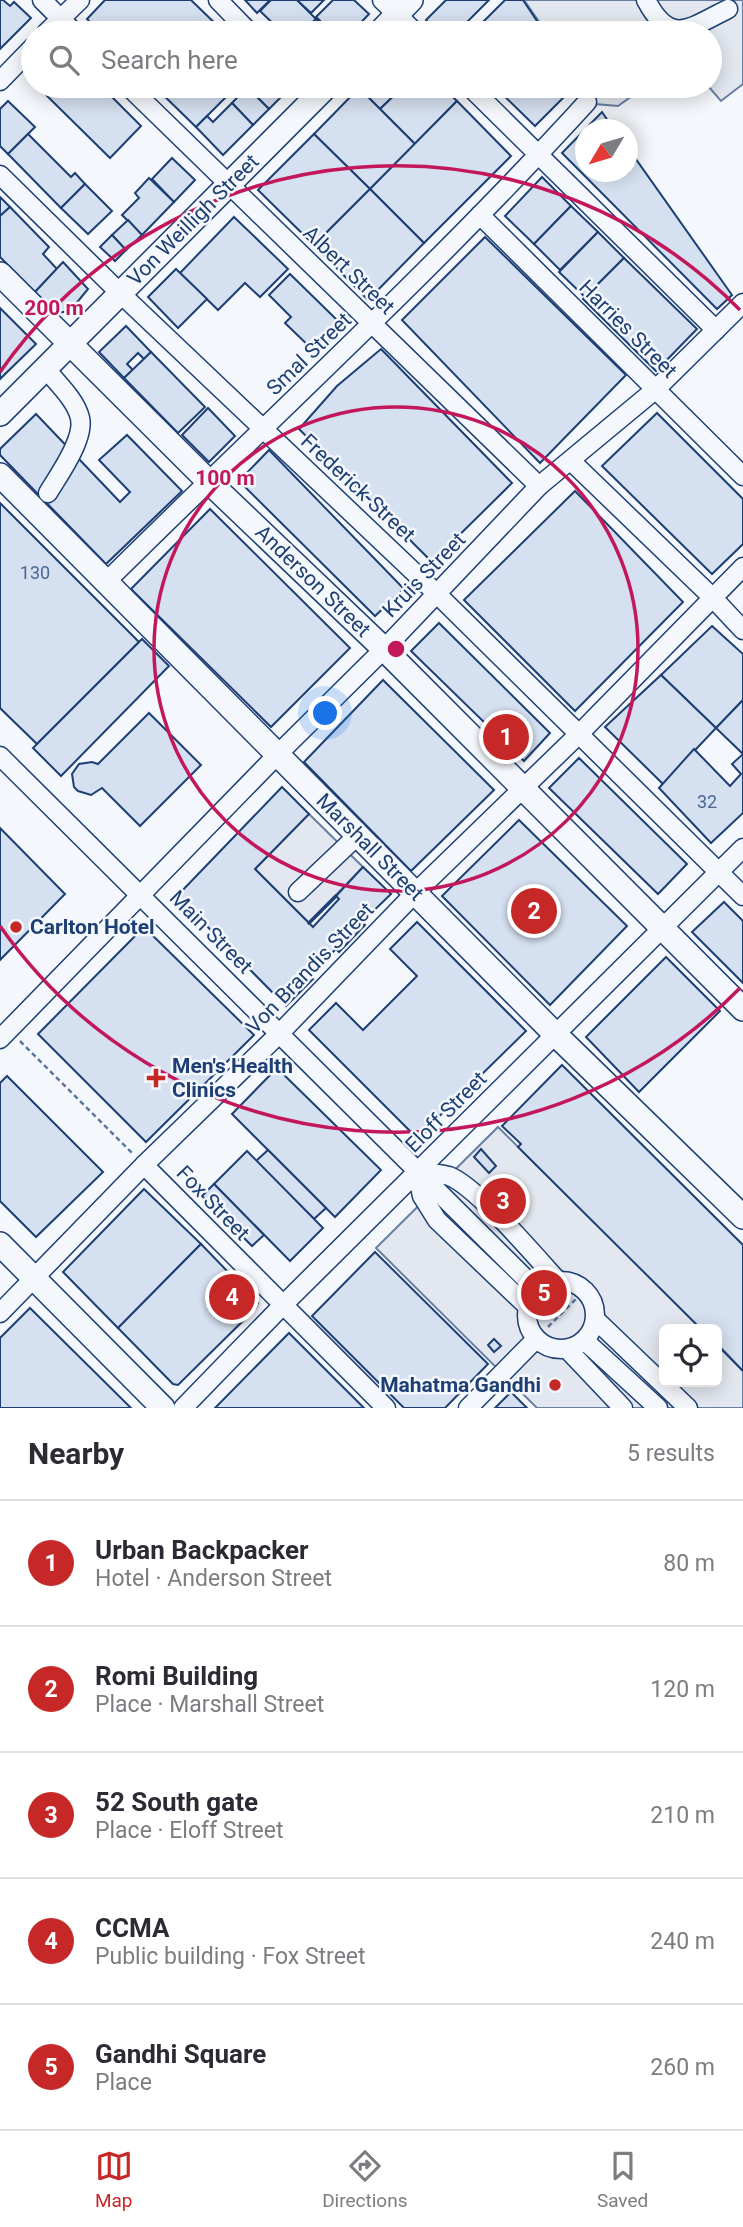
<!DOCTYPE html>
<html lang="en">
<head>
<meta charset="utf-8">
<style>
  :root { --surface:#fff; --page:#f7f7f7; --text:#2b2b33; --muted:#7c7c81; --line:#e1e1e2; --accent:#c62828 }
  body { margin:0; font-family:Roboto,sans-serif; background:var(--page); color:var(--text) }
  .controls { position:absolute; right:21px; bottom:21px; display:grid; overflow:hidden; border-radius:10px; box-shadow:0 4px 18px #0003 }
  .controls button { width:63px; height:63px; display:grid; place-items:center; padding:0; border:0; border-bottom:2px solid var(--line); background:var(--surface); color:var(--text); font:35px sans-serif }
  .compass { position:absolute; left:575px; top:119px; width:63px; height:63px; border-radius:50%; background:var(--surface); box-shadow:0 4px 18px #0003; rotate:232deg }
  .you { position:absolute; left:326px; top:714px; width:24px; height:24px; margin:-18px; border:5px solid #fff; border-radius:50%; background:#1a73e8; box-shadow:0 0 0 10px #1a73e833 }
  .badge { display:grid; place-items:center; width:46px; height:46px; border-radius:50%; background:var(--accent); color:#fff; font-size:23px; font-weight:700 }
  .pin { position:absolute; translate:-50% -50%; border:4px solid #fff; box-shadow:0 2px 7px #0006 }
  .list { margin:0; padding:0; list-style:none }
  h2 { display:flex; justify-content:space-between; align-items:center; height:91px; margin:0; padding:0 28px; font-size:30px }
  h2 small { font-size:23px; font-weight:400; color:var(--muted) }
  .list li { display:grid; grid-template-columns:46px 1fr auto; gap:21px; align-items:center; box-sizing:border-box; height:126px; padding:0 28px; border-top:2px solid var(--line) }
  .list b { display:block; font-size:26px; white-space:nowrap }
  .list p { margin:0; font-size:23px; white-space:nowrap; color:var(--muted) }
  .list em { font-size:23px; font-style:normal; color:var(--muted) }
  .icon { flex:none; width:38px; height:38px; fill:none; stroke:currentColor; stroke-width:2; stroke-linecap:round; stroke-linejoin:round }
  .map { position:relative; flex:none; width:743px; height:1408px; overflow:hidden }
  .search { position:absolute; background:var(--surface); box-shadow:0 4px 18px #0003; left:21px; right:21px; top:21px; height:77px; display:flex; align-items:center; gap:18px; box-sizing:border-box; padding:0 24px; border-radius:38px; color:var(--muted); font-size:26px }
  .sheet { height:721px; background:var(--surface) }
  nav { display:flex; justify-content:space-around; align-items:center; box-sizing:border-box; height:98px; border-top:2px solid var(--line); background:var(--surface); font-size:19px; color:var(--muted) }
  nav a { display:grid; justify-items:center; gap:4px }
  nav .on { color:var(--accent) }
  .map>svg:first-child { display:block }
</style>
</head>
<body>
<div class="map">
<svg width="743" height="1408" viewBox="0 0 743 1408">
  <rect width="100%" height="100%" fill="#f4f7fb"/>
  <g fill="#e3e8f0" stroke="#687fa3" stroke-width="2">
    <path d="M 524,0 L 743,0 L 743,84 L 721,101 L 708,86 L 710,86 L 710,33 L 547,33 Z"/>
    <path d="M 583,86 L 646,86 L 618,106 L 595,104 Z"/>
    <path d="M 309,814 L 363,867 L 309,923 L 255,869 Z"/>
    <path d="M 498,1127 L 702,1329 L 664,1329 L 664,1382 L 717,1382 L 717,1345 L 743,1371 L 743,1408 L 537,1408 L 376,1248 Z"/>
  </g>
  <g fill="#d5e0f0" stroke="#1d3f73" stroke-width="2">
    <path d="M 0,0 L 3,0 L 10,6 L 14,2 L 31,18 L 0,49 Z"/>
    <path d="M 105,0 L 191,0 L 225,33 L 101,33 L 87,19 Z"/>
    <path d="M 245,0 L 270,0 L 257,13 Z"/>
    <path d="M 271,0 L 297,0 L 316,19 L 302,33 L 283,33 L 260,11 Z"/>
    <path d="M 297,0 L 324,0 L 311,13 Z"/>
    <path d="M 333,0 L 354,0 L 369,14 L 351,33 L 333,33 L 316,17 Z"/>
    <path d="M 446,0 L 489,0 L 467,22 L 472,28 L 467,33 L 439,33 L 426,20 Z"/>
    <path d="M 505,0 L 523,0 L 545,33 L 472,33 Z"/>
    <path d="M 316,19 L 331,33 L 302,33 Z"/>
    <path d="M 37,86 L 101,86 L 141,126 L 110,158 Z"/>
    <path d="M 154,86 L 237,86 L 196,127 Z"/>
    <path d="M 246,86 L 277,86 L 285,93 L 269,109 Z"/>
    <path d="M 362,86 L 404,86 L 380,109 L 359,88 Z"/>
    <path d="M 404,86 L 441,86 L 457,101 L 415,144 L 380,109 Z"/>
    <path d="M 494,86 L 575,86 L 535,126 Z"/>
    <path d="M 247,87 L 269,109 L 253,125 L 232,103 Z"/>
    <path d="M 359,88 L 415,144 L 370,189 L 314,134 Z"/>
    <path d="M 8,101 L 35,127 L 8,154 L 0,146 L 0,109 Z"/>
    <path d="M 457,101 L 511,156 L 424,243 L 370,189 Z"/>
    <path d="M 232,103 L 253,125 L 223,155 L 196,127 L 207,116 L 213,122 Z"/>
    <path d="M 602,112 L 614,130 L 586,130 L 586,172 L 628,172 L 628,148 L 732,295 L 717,309 L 562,153 Z"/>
    <path d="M 28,134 L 71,177 L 75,173 L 85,184 L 61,208 L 8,154 Z"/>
    <path d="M 314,134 L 370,189 L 314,245 L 258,190 Z"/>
    <path d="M 172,158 L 195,180 L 174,202 L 152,179 Z"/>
    <path d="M 542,177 L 571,206 L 534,244 L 505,216 Z"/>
    <path d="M 149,178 L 174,202 L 142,235 L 122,215 L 139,198 L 135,193 Z"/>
    <path d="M 85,184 L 112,211 L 88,234 L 61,208 Z"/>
    <path d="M 370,189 L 424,243 L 368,300 L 314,245 Z"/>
    <path d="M 0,197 L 10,207 L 0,216 Z"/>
    <path d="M 571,206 L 598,232 L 560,270 L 534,244 Z"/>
    <path d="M 10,207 L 49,247 L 43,254 L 57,269 L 35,292 L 0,257 L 0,216 Z"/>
    <path d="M 234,217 L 288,269 L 260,297 L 245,283 L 218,310 L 180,273 Z"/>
    <path d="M 128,220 L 142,235 L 126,250 L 112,235 Z"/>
    <path d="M 598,232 L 624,258 L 585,297 L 559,272 Z"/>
    <path d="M 112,235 L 126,250 L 115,261 L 100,247 Z"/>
    <path d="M 485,237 L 626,375 L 540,463 L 402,320 Z"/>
    <path d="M 624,258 L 697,329 L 656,371 L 583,299 Z"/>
    <path d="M 63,262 L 88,289 L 70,311 L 57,313 L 35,292 Z"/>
    <path d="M 176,269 L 207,299 L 178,328 L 148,297 Z"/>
    <path d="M 290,274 L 338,321 L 339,331 L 317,354 L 285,323 L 291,317 L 269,295 Z"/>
    <path d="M 0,308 L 36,344 L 0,379 Z"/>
    <path d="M 126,326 L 151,352 L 144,359 L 138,353 L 127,364 L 133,370 L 124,378 L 99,352 Z"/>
    <path d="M 381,349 L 512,483 L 432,562 L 299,429 L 337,386 Z"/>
    <path d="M 151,352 L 205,407 L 178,433 L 124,378 Z"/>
    <path d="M 208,408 L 235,436 L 209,462 L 182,435 Z"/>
    <path d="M 657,413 L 743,499 L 743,544 L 712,574 L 602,466 Z"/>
    <path d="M 36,414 L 120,502 L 130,492 L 99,460 L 127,435 L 182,491 L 106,564 L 0,455 L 0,449 Z"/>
    <path d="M 269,450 L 404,589 L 375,616 L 239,481 Z"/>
    <path d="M 575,491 L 683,602 L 575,711 L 464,600 Z"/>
    <path d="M 0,503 L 139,642 L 37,744 L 0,708 Z"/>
    <path d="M 210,509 L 350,648 L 271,727 L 131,589 Z"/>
    <path d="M 439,623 L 550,733 L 524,761 L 411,651 Z"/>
    <path d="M 712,626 L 743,654 L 743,700 L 716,728 L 661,675 Z"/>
    <path d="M 142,639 L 169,666 L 61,776 L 33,748 Z"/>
    <path d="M 661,675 L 716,728 L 663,784 L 605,727 Z"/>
    <path d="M 383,680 L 494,790 L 411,871 L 304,762 Z"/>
    <path d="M 743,700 L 743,754 L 716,728 Z"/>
    <path d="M 149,713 L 201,765 L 140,826 L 102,788 L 91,795 L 78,791 L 74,787 L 72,774 L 79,764 L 92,762 L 98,764 Z"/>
    <path d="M 694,749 L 730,786 L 741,774 L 732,764 L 743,754 L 743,813 L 711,843 L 659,788 Z"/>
    <path d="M 579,758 L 687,864 L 658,894 L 549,788 Z"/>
    <path d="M 282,787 L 309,814 L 255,869 L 313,927 L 339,899 L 336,896 L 363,867 L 391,894 L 362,922 L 365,925 L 339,952 L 336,949 L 309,975 L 313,979 L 286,1006 L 177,896 Z"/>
    <path d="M 519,820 L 627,926 L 550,1005 L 442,896 Z"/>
    <path d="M 0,828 L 65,894 L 0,960 Z"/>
    <path d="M 724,902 L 743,921 L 743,983 L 692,932 Z"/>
    <path d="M 417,922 L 526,1031 L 417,1138 L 309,1030 L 336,1003 L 363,1030 L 417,976 L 390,949 Z"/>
    <path d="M 144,927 L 254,1035 L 146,1142 L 38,1034 Z"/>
    <path d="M 666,957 L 720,1011 L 639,1092 L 586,1037 Z"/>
    <path d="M 562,1065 L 743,1245 L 743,1371 L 717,1344 L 717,1329 L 701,1329 L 518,1147 L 521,1144 L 502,1126 Z"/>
    <path d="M 277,1068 L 381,1170 L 335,1217 L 232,1114 Z"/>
    <path d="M 7,1076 L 103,1172 L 36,1237 L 0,1201 L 0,1083 Z"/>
    <path d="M 481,1149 L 496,1166 L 489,1173 L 474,1157 Z"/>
    <path d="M 268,1150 L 326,1208 L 314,1219 L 256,1161 Z"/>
    <path d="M 247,1151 L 323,1228 L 290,1261 L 214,1184 Z"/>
    <path d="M 214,1184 L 264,1235 L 252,1246 L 202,1196 Z"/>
    <path d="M 144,1189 L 201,1244 L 118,1328 L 63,1272 Z"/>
    <path d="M 201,1244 L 258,1303 L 256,1308 L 178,1385 L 173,1384 L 118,1328 Z"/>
    <path d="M 375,1252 L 488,1364 L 445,1408 L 404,1408 L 312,1316 Z"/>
    <path d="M 30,1308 L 131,1408 L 0,1408 L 0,1338 Z"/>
    <path d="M 289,1333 L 364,1408 L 215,1408 Z"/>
    <path d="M 494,1339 L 501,1346 L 494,1352 L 488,1345 Z"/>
    <path d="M 511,1392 L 527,1408 L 495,1408 Z"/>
  </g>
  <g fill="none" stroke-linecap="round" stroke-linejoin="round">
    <defs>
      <g id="minor">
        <path d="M 42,0 L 75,33"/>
        <path d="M 218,0 L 250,33"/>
        <path d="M 382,0 L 416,33"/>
        <path d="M 646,0 C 671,47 689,28 728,9"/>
        <path d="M 46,33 L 80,0"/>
        <path d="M 0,81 L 33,47"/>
        <path d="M 128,86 L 539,486"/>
        <path d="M 469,86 L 716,330"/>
        <path d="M 0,175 L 120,293 L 437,594 L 743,896"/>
        <path d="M 480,215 L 743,476"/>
        <path d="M 46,369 C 57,383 76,400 80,418 C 85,439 58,476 48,493"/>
        <path d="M 571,461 L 712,597 L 743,630"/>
        <path d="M 106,582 C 267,422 434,270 587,102"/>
        <path d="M 0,756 L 537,1290"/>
        <path d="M 298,892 L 358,835"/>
        <path d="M 0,1039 L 278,754 L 384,649 L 539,486 L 656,389 L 743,303"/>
        <path d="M 144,1165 L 386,1408"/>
        <path d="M 417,1173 C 428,1173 439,1173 449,1176 C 476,1186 536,1257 558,1281"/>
        <path d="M 417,1173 L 422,1196 L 437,1220 L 527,1306"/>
        <circle cx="561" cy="1315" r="34"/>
        <path d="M 0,1313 L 144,1165 L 280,1033 L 415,893 L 579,734 L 743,567"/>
        <path d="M 595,1319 L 688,1408"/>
        <path d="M 585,1341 L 658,1408"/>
        <path d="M 568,1350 L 623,1408"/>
        <path d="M 183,1408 L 282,1306 L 743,848"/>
        <path d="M 468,1408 L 536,1339"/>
      </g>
      <g id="major">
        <path d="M 379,33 L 411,0"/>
        <path d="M 0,274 L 208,481 L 384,649 L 743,1009"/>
        <path d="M 0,414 L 327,86"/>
        <path d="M 0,475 L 555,1034 L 743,1217"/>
        <path d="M 0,1244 L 163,1408"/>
      </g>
    </defs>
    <use href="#minor" stroke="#1d3f73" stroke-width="21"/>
    <use href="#major" stroke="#1d3f73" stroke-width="26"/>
    <g stroke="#5e769c" stroke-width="2.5" stroke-dasharray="5 3.5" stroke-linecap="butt">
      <path d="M 20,1041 L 132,1153"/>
      <path d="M 548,1327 L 590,1285"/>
    </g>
    <use href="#minor" stroke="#f4f7fb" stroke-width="18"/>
    <use href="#major" stroke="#f4f7fb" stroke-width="23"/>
    <path stroke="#1d3f73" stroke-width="3.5" d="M 309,923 L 336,896"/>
  </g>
  <g fill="none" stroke="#c2185b" stroke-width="3.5">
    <circle cx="396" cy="649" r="242"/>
    <path d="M740 988A483 483 0 0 1 0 926M0 372A483 483 0 0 1 740 310"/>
  </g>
  <g fill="#c62828" stroke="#f4f7fb" stroke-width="2.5">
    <circle cx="16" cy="927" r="7"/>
    <path d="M152.5 1067.5h7v7h7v7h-7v7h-7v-7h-7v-7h7z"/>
    <circle cx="555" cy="1385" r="7"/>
  </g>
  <g text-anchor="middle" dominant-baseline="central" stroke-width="5" stroke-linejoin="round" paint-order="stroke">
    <g font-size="18" fill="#4b6792">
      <text x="35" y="572">130</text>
      <text x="707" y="801">32</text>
    </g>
    <g font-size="21" fill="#1d3f73" stroke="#f4f7fb">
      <text transform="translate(193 220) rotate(-45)">Von Weilligh Street</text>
      <text transform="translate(349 270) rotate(44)">Albert Street</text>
      <text transform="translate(628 329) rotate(45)">Harries Street</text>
      <text transform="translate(309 354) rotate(-44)">Smal Street</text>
      <text transform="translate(358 488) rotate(43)">Frederick Street</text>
      <text transform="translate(424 575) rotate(-46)">Kruis Street</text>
      <text transform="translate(313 581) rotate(44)">Anderson Street</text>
      <text transform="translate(370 847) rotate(45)">Marshall Street</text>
      <text transform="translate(211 932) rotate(45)">Main Street</text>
      <text transform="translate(310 968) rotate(-46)">Von Brandis Street</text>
      <text transform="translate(446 1112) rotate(-45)">Eloff Street</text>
      <text transform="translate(213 1203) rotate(46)">Fox Street</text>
    </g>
    <g font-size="21" font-weight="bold" fill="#1d3f73" stroke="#f4f7fb" text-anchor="start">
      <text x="30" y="927">Carlton Hotel</text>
      <text x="172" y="1066">Men's Health<tspan x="172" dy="24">Clinics</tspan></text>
      <text x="541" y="1385" text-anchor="end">Mahatma Gandhi</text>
    </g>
  </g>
  <circle cx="396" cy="649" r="10" fill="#c2185b" stroke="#f4f7fb" stroke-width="3.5"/>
  <g font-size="21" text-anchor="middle" font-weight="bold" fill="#c2185b" stroke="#f4f7fb" stroke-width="5" stroke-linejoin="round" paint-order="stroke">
    <text x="54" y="315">200 m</text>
    <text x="225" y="485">100 m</text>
  </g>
</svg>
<div class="controls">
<button><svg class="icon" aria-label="locate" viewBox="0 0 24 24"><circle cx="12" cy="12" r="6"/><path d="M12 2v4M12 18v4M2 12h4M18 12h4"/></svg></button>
</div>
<svg class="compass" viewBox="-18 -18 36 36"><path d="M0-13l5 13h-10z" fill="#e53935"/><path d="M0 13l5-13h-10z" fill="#7c7c81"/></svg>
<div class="you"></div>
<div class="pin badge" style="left:506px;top:737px">1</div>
<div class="pin badge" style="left:534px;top:911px">2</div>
<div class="pin badge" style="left:503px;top:1201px">3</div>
<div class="pin badge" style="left:232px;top:1297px">4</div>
<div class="pin badge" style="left:544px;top:1293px">5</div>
<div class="search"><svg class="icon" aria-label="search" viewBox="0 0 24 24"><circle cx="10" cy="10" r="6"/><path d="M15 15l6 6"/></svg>Search here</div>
</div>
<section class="sheet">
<h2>Nearby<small>5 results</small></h2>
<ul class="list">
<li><span class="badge">1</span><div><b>Urban Backpacker</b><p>Hotel · Anderson Street</p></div><em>80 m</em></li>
<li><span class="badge">2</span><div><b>Romi Building</b><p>Place · Marshall Street</p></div><em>120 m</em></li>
<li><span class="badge">3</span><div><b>52 South gate</b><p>Place · Eloff Street</p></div><em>210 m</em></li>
<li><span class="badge">4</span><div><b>CCMA</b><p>Public building · Fox Street</p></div><em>240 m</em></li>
<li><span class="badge">5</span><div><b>Gandhi Square</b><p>Place</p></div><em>260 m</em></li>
</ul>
</section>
<nav>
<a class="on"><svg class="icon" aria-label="map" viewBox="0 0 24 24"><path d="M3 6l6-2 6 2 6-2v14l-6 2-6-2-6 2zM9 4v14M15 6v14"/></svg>Map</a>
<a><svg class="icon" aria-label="directions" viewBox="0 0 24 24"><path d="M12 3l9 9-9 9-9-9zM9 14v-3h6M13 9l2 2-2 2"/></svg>Directions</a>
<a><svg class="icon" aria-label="saved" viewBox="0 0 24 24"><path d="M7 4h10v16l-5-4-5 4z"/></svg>Saved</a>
</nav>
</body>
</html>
